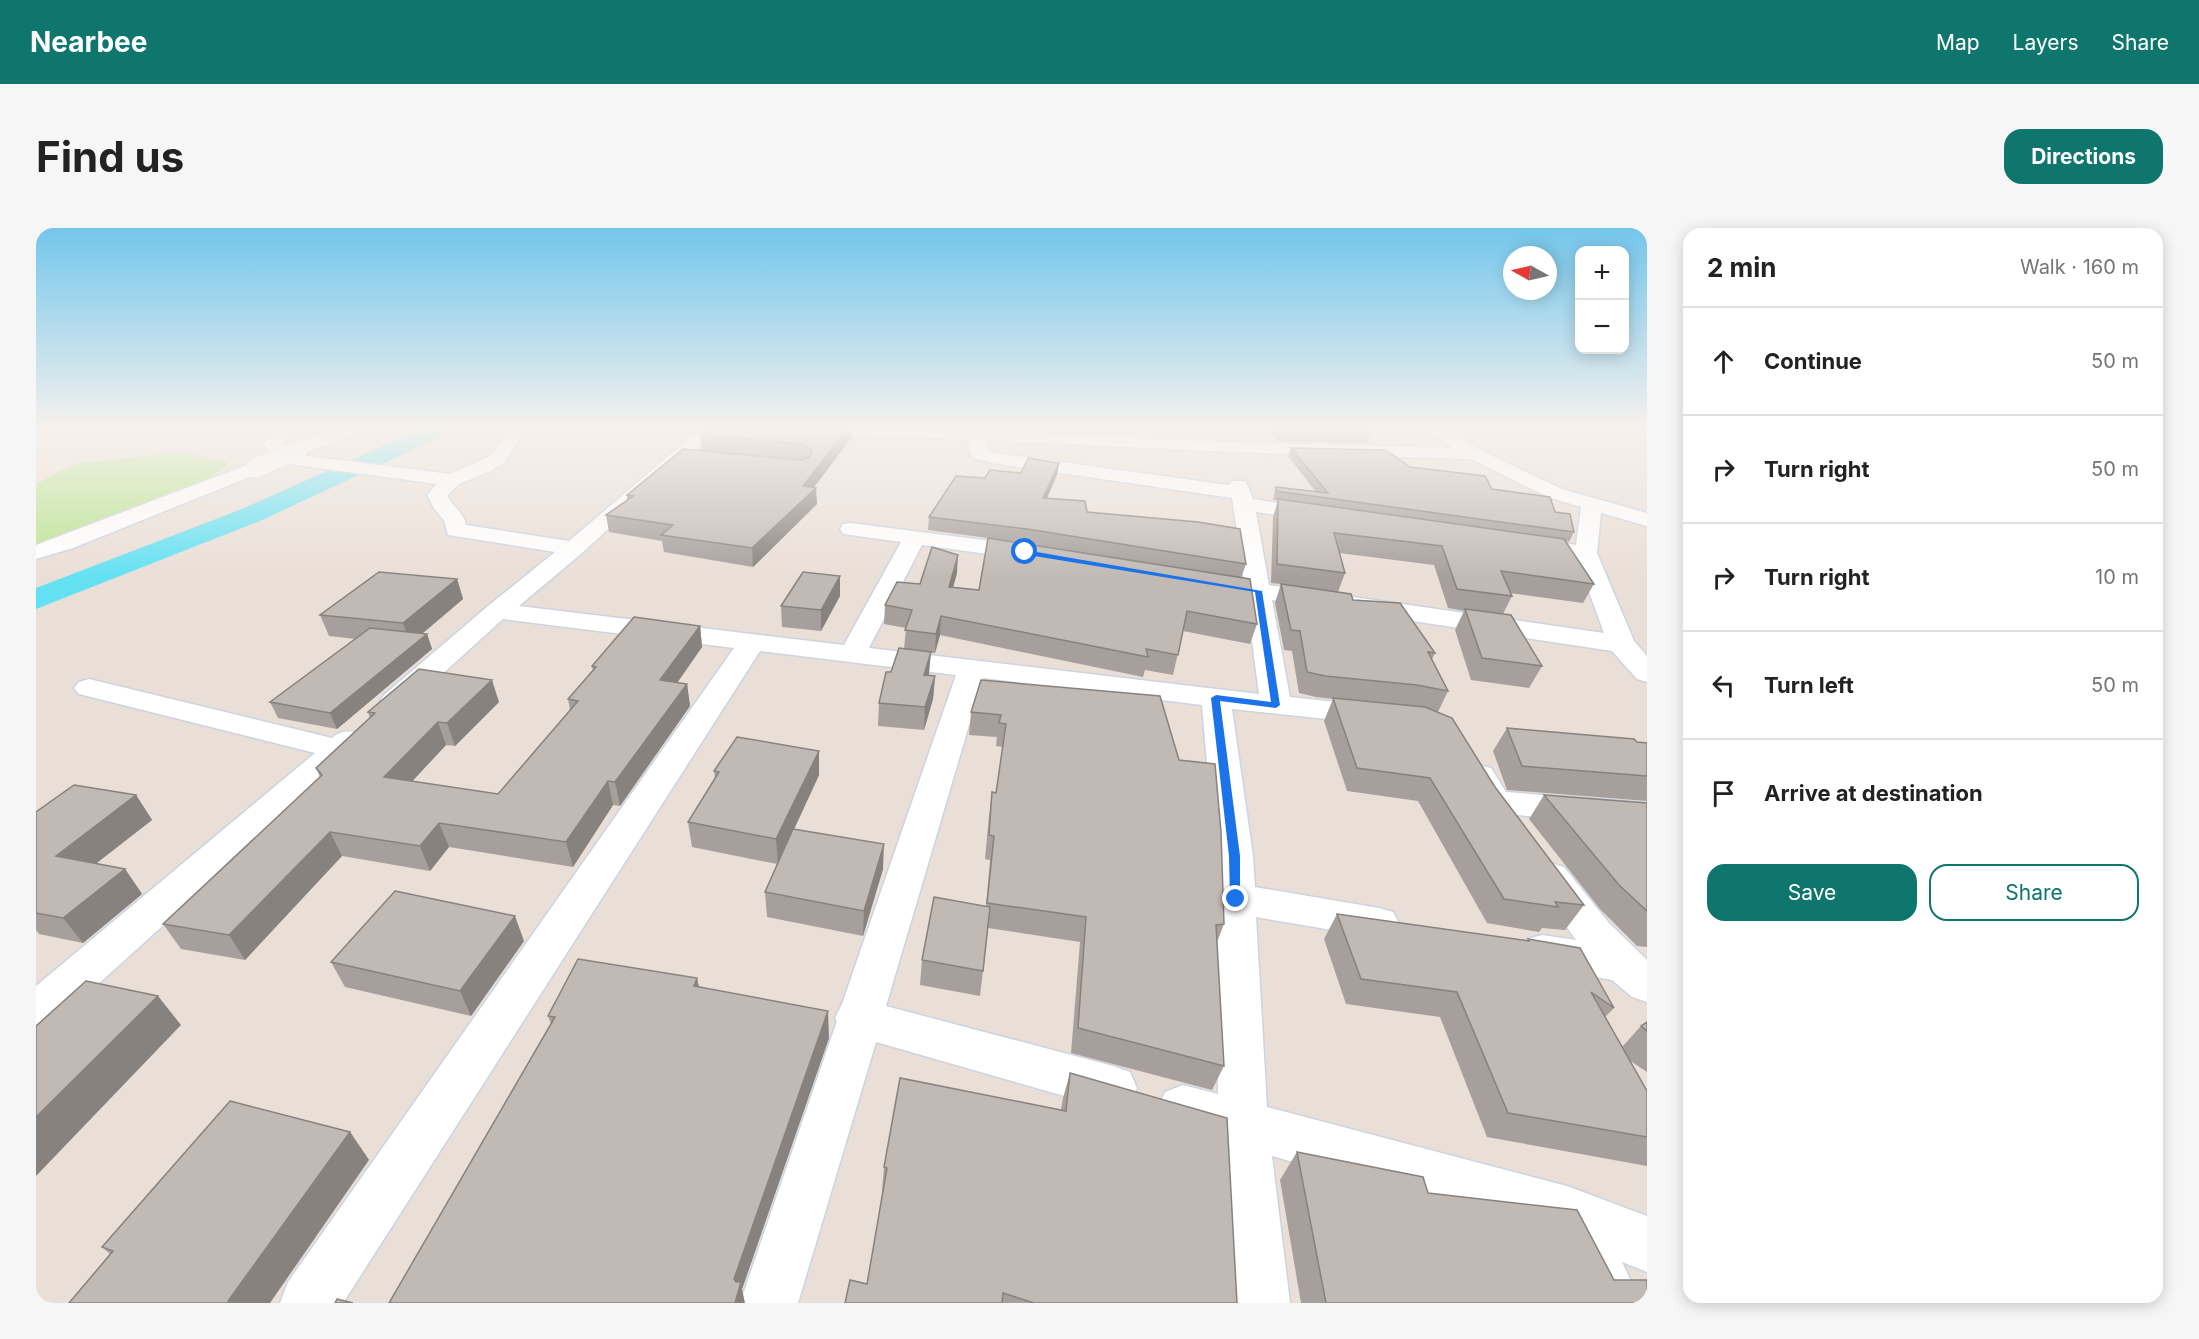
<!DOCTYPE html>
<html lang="en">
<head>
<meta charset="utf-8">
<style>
  :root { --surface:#fff; --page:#f6f6f6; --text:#222; --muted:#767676; --line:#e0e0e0; --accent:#0f766e }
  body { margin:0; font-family:Inter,sans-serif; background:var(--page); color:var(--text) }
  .controls { position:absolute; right:18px; top:18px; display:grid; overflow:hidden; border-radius:12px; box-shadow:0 3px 15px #0003 }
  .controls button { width:54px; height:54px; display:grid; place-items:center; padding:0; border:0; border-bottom:2px solid var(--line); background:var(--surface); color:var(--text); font:30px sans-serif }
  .compass { position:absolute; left:1467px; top:18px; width:54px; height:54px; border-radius:50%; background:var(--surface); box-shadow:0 3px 15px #0003; rotate:278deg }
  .stop { position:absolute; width:18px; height:18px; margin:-14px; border:4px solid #1a73e8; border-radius:50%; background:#fff }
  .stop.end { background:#1a73e8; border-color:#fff; box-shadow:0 2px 6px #0008 }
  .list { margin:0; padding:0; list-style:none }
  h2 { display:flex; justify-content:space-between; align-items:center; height:78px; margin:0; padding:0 24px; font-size:26px }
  h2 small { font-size:20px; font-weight:400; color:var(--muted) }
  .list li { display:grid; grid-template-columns:39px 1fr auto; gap:18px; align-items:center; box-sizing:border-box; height:108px; padding:0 24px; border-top:2px solid var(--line) }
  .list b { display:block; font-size:22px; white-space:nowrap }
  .list em { font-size:20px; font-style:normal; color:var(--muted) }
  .actions { display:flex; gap:12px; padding:18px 24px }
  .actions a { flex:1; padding:14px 0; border:2px solid var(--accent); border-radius:18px; text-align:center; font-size:21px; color:var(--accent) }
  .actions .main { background:var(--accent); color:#fff }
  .icon { flex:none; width:33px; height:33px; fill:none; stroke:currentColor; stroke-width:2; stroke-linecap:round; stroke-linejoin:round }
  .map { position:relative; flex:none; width:1611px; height:1075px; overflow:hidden; border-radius:18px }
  header { display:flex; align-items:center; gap:36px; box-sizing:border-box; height:84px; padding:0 30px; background:var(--accent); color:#fff }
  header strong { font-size:28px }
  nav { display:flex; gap:33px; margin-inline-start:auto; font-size:21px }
  .intro { display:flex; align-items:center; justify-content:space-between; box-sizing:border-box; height:144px; padding:0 36px }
  h1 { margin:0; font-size:42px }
  .button { padding:15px 27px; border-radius:18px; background:var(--accent); color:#fff; font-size:21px; font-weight:700 }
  main { display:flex; gap:36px; padding:0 36px }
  aside { flex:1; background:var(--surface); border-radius:18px; box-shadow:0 3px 15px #0003 }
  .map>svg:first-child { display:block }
</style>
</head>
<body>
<header>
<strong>Nearbee</strong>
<nav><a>Map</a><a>Layers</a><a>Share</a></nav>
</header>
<div class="intro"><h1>Find us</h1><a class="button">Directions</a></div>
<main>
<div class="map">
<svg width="1611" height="1075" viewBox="0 0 1611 1075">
  <rect width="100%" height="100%" fill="#eadfd7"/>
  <path fill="#b9e490" d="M 145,224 L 194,235 L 158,261 L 0,320 L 0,256 L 38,236 Z"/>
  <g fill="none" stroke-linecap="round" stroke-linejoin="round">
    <path fill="#63e1f3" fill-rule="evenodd" d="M 387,200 L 415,200 L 412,205 L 224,293 L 0,381 L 0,360 L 206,281 Z"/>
    <defs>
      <g id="minor">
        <path d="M 243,200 L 261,200 L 246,216 L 254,223 L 256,218 L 302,200 L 325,200 L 323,204 L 263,227 L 414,246 L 456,227 L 475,200 L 492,200 L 481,214 L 469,234 L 455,243 L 423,256 L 411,268 C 417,278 428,285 430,297 L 533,313 L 665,200 L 683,200 L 546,325 L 483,378 L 808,417 L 865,314 L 807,306 L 804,301 L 807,296 L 815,295 L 994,318 L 1002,320 L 1005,325 L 1002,330 L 994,332 L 886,317 L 833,420 L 1223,466 L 1210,368 L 1163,360 L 1160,355 L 1163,350 L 1172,348 L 1208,353 L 1196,270 L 956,235 L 938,230 L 932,220 L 934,212 L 801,205 L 793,200 L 905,200 L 1193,214 L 1416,220 L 1388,200 L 1408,200 L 1444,222 L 1526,261 L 1611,285 L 1611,298 L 1565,285 L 1561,325 L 1598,413 L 1611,428 L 1611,454 L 1601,451 L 1576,423 L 1236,372 L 1254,469 L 1337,478 L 1348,481 L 1352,487 L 1348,493 L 1337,496 L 1196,481 L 1217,628 L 1219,659 L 1343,680 L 1357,684 L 1363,695 L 1357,706 L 1343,710 L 1220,689 L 1231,879 L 1531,958 L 1611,988 L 1611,1044 L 1586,1034 L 1605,1075 L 1545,1075 L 1513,1007 L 1236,928 L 1254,1075 L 1196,1075 L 1183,913 L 1129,896 L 1122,880 L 1129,864 L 1147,857 L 1182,866 L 1179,628 L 1166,477 L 947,450 L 850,778 L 1077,838 L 1094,844 L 1101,860 L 1094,876 L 1077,882 L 840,814 L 762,1075 L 704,1075 L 801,793 L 799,790 L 806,776 L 920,447 L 724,423 L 307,1075 L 244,1075 L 252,1054 L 698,420 L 467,391 L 370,479 L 359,482 L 348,479 L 344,473 L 348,467 L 452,378 L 519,324 L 412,307 L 408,292 L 399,282 L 391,267 L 401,256 L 253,236 L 238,229 L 227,216 ZM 951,212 L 1193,224 L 1435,231 L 1512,269 L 1545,279 L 1540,317 L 1492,310 L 1484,312 L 1481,317 L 1484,322 L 1492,324 L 1541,331 L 1568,405 L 1233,357 L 1220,284 L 1284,293 L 1291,291 L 1294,287 L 1291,283 L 1217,271 L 1210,253 L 1196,253 L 1193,257 L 959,225 L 951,222 Z"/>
        <path d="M 219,234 L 226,236 L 228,240 L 226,244 L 37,320 L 0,331 L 0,317 Z"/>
        <path d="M 53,451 L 296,510 C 305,502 313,503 324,505 L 329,512 L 314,528 L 16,798 L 0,804 L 0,758 L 279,525 L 43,466 L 38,460 L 43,454 Z"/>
        <path d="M 1443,537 L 1455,540 L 1470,564 L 1611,575 L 1611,599 L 1459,585 L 1447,582 L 1426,547 L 1431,540 Z"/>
        <path d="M 1514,635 L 1528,639 L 1573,695 L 1611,732 L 1611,774 L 1596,769 L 1576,752 L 1506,739 L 1491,735 L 1485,723 L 1491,711 L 1506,707 L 1540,712 L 1495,649 L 1500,639 Z"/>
      </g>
    </defs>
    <use href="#minor" stroke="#ccd3e1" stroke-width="3"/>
    <use href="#minor" fill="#fff" fill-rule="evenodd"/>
    <defs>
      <path id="minor-bridge" d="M 219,240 L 262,222"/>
    </defs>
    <use href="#minor-bridge" stroke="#ccd3e1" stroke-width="20" stroke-linecap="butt"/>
    <use href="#minor-bridge" stroke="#fff" stroke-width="19"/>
  </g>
  <g fill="#a69f9b">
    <path d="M 1231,200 L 1333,200 L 1335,202 L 1331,215 L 1241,213 Z"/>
    <path d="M 664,207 L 816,209 L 778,259 L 781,276 L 717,339 L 628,324 L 626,313 L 573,304 L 570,287 L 591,272 L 591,267 L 766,232 L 666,222 Z"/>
    <path d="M 1255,220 L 1456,261 L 1519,284 L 1538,304 L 1533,314 L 1529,313 L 1558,356 L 1547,375 L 1474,365 L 1476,368 L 1467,386 L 1506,438 L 1493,460 L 1435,452 L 1419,402 L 1428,383 L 1412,380 L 1398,337 L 1303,325 L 1309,345 L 1302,364 L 1317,372 L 1399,425 L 1396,431 L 1412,463 L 1402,484 L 1459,559 L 1548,677 L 1529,702 L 1506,700 L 1503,704 L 1451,695 L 1382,573 L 1311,563 L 1288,493 L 1297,471 L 1280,469 L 1263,465 L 1256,423 L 1248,422 L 1239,375 L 1245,356 L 1235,355 L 1237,289 L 1242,272 L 1237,272 L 1238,268 L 1240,259 L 1280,264 L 1252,228 Z"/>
    <path d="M 1023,235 L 1021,247 L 1011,270 L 1210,336 L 1205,350 L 1221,396 L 1214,416 L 1147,403 L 1137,447 L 1109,442 L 1107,449 L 904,407 L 899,425 L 894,425 L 892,448 L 899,448 L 897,471 L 888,502 L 842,498 L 843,475 L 855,444 L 868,421 L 870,400 L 848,396 L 849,377 L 884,356 L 921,345 L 917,359 L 943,362 L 1150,341 L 989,315 L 892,302 L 893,289 L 949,250 L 985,245 Z"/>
    <path d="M 804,348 L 804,368 L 785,403 L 746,399 L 745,378 Z"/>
    <path d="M 421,351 L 427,371 L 387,405 L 391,406 L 396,421 L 301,501 L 242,490 L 234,474 L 320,411 L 293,408 L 284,387 Z"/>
    <path d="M 664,398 L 666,419 L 641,455 L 651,456 L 654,478 L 584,578 L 577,577 L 537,639 L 413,619 L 394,643 L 306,628 L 209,732 L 145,721 L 127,696 L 284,549 L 280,540 L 334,490 L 332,484 L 463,474 L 419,518 L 410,517 L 376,553 L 462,566 L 534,482 L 532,471 L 557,443 L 556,438 Z"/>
    <path d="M 945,452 L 1188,696 L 1181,714 L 1188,838 L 1176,862 L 1035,825 L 1044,714 L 952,700 L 944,768 L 884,757 L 886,732 L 950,678 L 954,632 L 949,631 L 953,588 L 956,564 L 960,565 L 967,519 L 960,518 L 961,509 L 933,507 L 935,484 Z"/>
    <path d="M 1471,500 L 1611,515 L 1611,573 L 1471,562 L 1457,523 Z"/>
    <path d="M 783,523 L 783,547 L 758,601 L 847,641 L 827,708 L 731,689 L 729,664 L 741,636 L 656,619 L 652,594 L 679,550 L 678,543 Z"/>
    <path d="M 100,567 L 116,592 L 60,635 L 89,641 L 106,666 L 47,715 L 3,706 L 0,702 L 0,584 Z"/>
    <path d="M 1508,567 L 1611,575 L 1611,719 L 1601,718 L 1564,681 L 1493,591 Z"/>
    <path d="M 1301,686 L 1491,713 L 1492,711 L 1578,780 L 1569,789 L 1586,819 L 1605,798 L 1611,794 L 1611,844 L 1593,832 L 1611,863 L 1611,938 L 1451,909 L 1404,789 L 1310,776 L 1288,711 Z"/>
    <path d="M 488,713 L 435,788 L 309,759 L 295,734 Z"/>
    <path d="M 661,750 L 663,758 L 793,810 L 706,1061 L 515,796 L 512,788 Z"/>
    <path d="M 1034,845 L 1201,1075 L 809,1075 L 831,1056 L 847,963 L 846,963 L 848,939 L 1025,882 L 1027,870 Z"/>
    <path d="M 314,904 L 333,932 L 74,1026 L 66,1019 Z"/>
    <path d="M 1261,924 L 1392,965 L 1578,1052 L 1611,1075 L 1265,1075 L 1244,952 Z"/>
  </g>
  <g fill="#87827e">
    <path d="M 812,200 L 816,200 L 816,209 L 772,267 L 780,260 L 781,276 L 717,339 L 716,320 Z"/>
    <path d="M 1023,235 L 1021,247 L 1005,283 L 1007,270 Z"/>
    <path d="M 922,327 L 921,345 L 912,378 L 913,359 Z"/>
    <path d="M 804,348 L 804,368 L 785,403 L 785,382 Z"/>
    <path d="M 421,351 L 427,371 L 374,416 L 367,395 Z"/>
    <path d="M 905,388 L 904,407 L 899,425 L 900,406 Z"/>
    <path d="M 664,398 L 666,419 L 627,475 L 624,452 Z"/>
    <path d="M 391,406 L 396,421 L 301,501 L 294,485 Z"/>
    <path d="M 895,424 L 893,446 L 886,470 L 888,447 Z"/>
    <path d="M 899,448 L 897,471 L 888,502 L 889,479 Z"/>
    <path d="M 456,452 L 463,474 L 419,518 L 411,495 Z"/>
    <path d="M 651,456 L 654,478 L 584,578 L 579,554 Z"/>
    <path d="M 402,494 L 410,517 L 358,573 L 348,549 Z"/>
    <path d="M 783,523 L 783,547 L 742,636 L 740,611 Z"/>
    <path d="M 572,553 L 577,577 L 537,639 L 530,614 Z"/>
    <path d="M 100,567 L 116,592 L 39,652 L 20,628 Z"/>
    <path d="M 403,595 L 413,619 L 394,643 L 384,618 Z"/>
    <path d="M 294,604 L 306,628 L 209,732 L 193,707 Z"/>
    <path d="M 848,616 L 847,641 L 827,708 L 828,683 Z"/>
    <path d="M 89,641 L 106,666 L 47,715 L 27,690 Z"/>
    <path d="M 479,688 L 488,713 L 435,788 L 424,763 Z"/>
    <path d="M 661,750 L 665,777 L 658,758 Z"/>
    <path d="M 122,768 L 145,797 L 0,948 L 0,889 Z"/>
    <path d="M 792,783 L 793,810 L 706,1061 L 709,1075 L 699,1075 L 698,1051 Z"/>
    <path d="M 314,904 L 333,932 L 234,1075 L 195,1075 L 192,1073 Z"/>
  </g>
  <g fill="#c1b9b4" stroke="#87827e" stroke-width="1.5">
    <path d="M 674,200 L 812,200 L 767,258 L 780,260 L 716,320 L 625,307 L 637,297 L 570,287 L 597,268 L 591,267 L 647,221 L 764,232 L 772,230 L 776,225 L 774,220 L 765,216 L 664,207 Z"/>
    <path d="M 1245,200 L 1333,200 L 1335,202 Z"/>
    <path d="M 1255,220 L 1350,222 L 1374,239 L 1449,248 L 1456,261 L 1514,269 L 1519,284 L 1534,286 L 1538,304 L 1240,263 L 1240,259 L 1292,265 Z"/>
    <path d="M 992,230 L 1023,235 L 1007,270 L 1049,273 L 1051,284 L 1162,294 L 1204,301 L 1210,336 L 991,301 L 893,289 L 920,248 L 949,250 L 954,242 L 985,245 Z"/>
    <path d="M 1242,271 L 1528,311 L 1558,356 L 1465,343 L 1476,368 L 1421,361 L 1406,318 L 1298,305 L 1309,345 L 1241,336 Z"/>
    <path d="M 952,310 L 1214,351 L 1221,396 L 1151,383 L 1142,427 L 1110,421 L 1112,429 L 905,388 L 900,406 L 869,402 L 876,382 L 849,377 L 861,354 L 884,356 L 896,319 L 922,327 L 913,359 L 943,362 Z"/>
    <path d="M 343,344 L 421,351 L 367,395 L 284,387 Z"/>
    <path d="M 767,344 L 804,348 L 785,382 L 745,378 Z"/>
    <path d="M 1245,356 L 1315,366 L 1317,372 L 1364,375 L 1399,425 L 1392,424 L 1412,463 L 1381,457 L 1289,448 L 1271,444 L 1264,403 L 1255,402 Z"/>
    <path d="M 1429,381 L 1475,387 L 1506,438 L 1446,430 Z"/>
    <path d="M 598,389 L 664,398 L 624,452 L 651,456 L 579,554 L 572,553 L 530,614 L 403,595 L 384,618 L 294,604 L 193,707 L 127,696 L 286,547 L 280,540 L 339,485 L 332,484 L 383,441 L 456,452 L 411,495 L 402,494 L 348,549 L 462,566 L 542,473 L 532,471 L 560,439 L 556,438 Z"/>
    <path d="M 334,400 L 391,406 L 294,485 L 234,474 Z"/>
    <path d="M 863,420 L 895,424 L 888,447 L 899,448 L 889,479 L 843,475 L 850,444 L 855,444 Z"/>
    <path d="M 945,452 L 1124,468 L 1143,532 L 1179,536 L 1185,604 L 1188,696 L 1180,697 L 1188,838 L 1042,800 L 1050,689 L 951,675 L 958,608 L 953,607 L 956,564 L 960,565 L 970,496 L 963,495 L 965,487 L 935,484 Z"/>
    <path d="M 1297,470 L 1389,479 L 1416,490 L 1459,559 L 1548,677 L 1519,674 L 1522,679 L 1468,671 L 1394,550 L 1321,540 Z"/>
    <path d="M 1471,500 L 1598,511 L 1601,514 L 1611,515 L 1611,548 L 1486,538 Z"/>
    <path d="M 701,509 L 783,523 L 740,611 L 652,594 L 683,544 L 678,543 Z"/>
    <path d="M 38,557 L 100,567 L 20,628 L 89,641 L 27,690 L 0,685 L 0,584 Z"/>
    <path d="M 1508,567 L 1611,575 L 1611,683 L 1583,657 Z"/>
    <path d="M 757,601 L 848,616 L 828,683 L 729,664 Z"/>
    <path d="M 359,663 L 479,688 L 424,763 L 295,734 Z"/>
    <path d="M 898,669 L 954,679 L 947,743 L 886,732 Z"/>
    <path d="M 1301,686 L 1493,713 L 1492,711 L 1544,720 L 1578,780 L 1555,764 L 1611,863 L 1611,909 L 1472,885 L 1421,764 L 1325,751 Z"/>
    <path d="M 542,731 L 661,750 L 658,758 L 792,783 L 698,1051 L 700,1054 L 705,1054 L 699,1075 L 353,1075 L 519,789 L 512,788 Z"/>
    <path d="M 50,753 L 122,768 L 0,889 L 0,798 Z"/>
    <path d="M 1611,794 L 1611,803 L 1605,798 Z"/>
    <path d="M 1034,845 L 1191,890 L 1201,1075 L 998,1075 L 967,1065 L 966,1075 L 809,1075 L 814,1052 L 831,1056 L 851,940 L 848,939 L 864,850 L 1030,883 Z"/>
    <path d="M 194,873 L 314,904 L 192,1073 L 200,1075 L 33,1075 L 77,1023 L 66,1019 Z"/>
    <path d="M 1261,924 L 1387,949 L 1392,965 L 1541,982 L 1578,1052 L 1611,1052 L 1611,1075 L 1290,1075 Z"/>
    <path d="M 301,1071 L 317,1075 L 299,1075 Z"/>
  </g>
  <linearGradient id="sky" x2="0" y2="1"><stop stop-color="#73c6ec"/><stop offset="0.57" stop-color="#f6f1ed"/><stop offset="1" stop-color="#f6f1ed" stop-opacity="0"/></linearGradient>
  <rect width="1611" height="350" fill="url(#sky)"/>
  <path fill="#1a73e8" d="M 989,322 L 1226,363 L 1244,477 L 1240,480 L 1184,473 L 1204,628 L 1204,674 L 1196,674 L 1194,671 L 1193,628 L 1175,470 L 1180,467 L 1235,474 L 1219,364 L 986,326 Z"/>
</svg>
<div class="controls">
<button>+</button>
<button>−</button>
</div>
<svg class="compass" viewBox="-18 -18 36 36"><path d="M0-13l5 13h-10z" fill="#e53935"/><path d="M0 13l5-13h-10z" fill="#767676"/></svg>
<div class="stop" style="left:989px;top:324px"></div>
<div class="stop end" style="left:1200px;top:671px"></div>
</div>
<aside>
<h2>2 min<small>Walk · 160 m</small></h2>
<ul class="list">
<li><svg class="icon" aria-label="ahead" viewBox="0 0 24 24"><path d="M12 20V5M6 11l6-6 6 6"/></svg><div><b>Continue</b></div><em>50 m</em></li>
<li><svg class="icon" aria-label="right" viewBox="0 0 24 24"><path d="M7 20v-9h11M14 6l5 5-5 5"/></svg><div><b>Turn right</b></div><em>50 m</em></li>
<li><svg class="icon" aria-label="right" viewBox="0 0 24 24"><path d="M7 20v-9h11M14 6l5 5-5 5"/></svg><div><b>Turn right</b></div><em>10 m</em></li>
<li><svg class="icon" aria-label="left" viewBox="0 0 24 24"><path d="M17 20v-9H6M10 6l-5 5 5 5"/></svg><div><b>Turn left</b></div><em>50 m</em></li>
<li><svg class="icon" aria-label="arrive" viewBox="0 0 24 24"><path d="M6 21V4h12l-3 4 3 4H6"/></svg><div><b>Arrive at destination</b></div></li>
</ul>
<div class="actions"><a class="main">Save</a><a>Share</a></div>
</aside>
</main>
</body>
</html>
